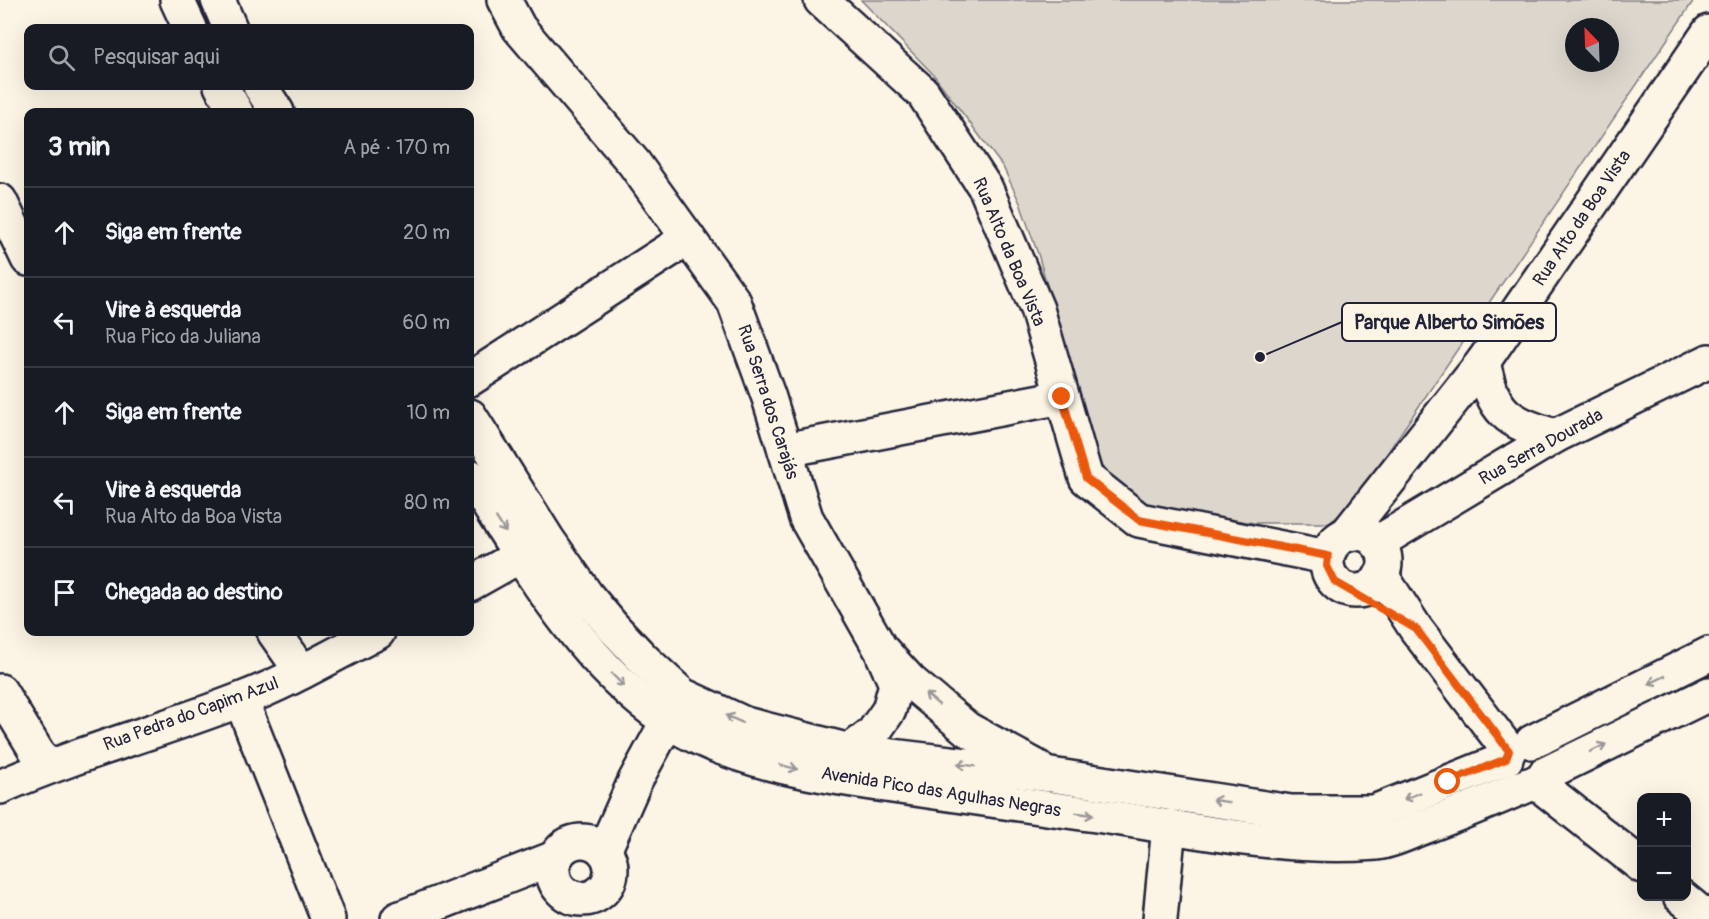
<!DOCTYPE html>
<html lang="pt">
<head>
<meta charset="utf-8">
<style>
  :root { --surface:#171b24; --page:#20242c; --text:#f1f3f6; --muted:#9ea1a6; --line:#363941 }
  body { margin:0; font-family:Pangolin,sans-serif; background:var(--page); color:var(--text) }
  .controls { position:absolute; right:18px; bottom:18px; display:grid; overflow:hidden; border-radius:12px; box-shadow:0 6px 24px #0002 }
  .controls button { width:54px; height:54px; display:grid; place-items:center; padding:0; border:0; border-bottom:2px solid var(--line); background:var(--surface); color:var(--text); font:30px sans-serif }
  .compass { position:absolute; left:1565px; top:18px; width:54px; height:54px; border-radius:50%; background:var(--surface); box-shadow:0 6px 24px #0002; rotate:337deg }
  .stop { position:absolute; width:18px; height:18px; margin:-14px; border:4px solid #ea580c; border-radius:50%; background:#fff }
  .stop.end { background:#ea580c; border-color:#fff; box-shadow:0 2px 6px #0008 }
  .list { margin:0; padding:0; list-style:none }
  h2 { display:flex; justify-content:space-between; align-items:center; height:78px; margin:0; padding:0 24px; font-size:26px }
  h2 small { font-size:20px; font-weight:400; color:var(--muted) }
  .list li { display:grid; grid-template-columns:39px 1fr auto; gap:18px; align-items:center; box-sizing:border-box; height:90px; padding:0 24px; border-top:2px solid var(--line) }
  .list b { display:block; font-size:22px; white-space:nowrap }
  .list p { margin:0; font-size:20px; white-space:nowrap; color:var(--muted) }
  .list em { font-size:20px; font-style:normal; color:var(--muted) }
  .icon { flex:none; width:33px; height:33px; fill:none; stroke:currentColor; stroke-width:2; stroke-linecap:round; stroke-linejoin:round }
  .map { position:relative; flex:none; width:1709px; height:919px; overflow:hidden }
  .search { position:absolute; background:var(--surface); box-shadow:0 6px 24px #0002; left:24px; top:24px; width:450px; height:66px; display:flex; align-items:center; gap:15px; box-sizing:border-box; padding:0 21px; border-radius:12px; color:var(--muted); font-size:22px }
  .panel { position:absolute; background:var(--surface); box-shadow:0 6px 24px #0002; left:24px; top:108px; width:450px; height:528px; border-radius:12px }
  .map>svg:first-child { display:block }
</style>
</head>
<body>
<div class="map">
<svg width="1709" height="919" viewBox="0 0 1709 919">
  <rect width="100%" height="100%" fill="#fcf5e5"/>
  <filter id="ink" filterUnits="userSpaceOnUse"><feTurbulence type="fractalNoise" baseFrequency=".0167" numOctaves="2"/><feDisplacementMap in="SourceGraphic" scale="12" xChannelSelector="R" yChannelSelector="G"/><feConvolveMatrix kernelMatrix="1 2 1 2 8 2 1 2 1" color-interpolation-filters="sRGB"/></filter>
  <g filter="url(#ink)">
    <path fill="#dcd6cc" stroke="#7f7c84" stroke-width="1.5" fill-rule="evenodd" d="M 861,0 L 1694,0 L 1365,486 L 1345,511 L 1329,523 L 1254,523 L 1155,508 L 1131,497 L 1106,475 L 1098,459 L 1038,254 L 1020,203 L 1003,167 L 933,74 ZM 1574,27 L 1610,27 L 1610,63 L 1574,63 Z"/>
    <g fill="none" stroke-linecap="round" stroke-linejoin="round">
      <defs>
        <g id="minor">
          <path d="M 177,0 L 190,28"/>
          <path d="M 218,0 L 230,28"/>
          <path d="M 504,0 L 519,28 L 634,163 L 734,302 L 769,398 L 806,518 L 880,648 L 911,682 L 967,729 L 1037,767"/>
          <path d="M 821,0 L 923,93 L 986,189 L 1037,309 L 1086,478 L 1139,520 L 1327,557"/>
          <path d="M 221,86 L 236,112"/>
          <path d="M 260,86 L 277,112"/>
          <path d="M 0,201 L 28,259"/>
          <path d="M 1483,362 C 1494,413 1505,421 1555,436"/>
          <path d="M 470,379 L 688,238"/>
          <path d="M 470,416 L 548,540 L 587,596 L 612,626 L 644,660 L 682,695 L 745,724 L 850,751 L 1051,775 L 1291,812 L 1374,812 L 1506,759"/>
          <path d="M 785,450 L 1062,397"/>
          <path d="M 470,476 C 524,560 580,662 665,719 C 734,765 833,778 914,789 C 972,797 1030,806 1088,814 C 1182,827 1281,851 1376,843 C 1389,842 1404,835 1416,830 C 1454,816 1491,801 1528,785"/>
          <circle cx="1356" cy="562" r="29"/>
          <path d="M 1346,535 L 1483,362 L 1709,32"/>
          <path d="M 1377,543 L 1555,436 L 1709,361"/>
          <path d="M 1381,575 L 1416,629 L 1509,751"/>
          <path d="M 470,584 L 539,545"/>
          <path d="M 274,632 L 302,672"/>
          <path d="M 0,691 L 46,767"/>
          <path d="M 241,700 L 328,919"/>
          <path d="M 1532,742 L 1709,654"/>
          <path d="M 850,751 L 873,733 L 889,710 L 896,684 L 883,655"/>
          <path d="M 1545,774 L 1709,694"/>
          <path d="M 1536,782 L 1642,866"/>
          <path d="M 0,787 C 78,753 160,731 240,700 C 288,682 333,655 378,632"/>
          <circle cx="582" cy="870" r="29"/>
          <path d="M 604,851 L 635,781 L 678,702"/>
          <path d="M 1680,896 L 1708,919"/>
          <path d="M 398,919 L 555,858"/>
          <path d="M 1160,919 L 1169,826"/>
        </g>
      </defs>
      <use href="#minor" stroke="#22223b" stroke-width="38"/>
      <use href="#minor" stroke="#fcf5e5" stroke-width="33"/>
    </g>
    <defs><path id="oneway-shaft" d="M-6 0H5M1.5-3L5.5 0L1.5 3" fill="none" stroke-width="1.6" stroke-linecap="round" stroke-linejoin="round" transform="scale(1.5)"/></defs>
    <g stroke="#9a9698">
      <use href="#oneway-shaft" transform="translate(501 525) rotate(57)"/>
      <use href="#oneway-shaft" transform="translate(618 680) rotate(45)"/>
      <use href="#oneway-shaft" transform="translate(1657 680) rotate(154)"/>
      <use href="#oneway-shaft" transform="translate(932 699) rotate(-140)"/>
      <use href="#oneway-shaft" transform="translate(734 719) rotate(-156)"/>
      <use href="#oneway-shaft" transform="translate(1598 748) rotate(-26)"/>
      <use href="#oneway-shaft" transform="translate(966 765) rotate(-173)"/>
      <use href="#oneway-shaft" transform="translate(789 767) rotate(14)"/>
      <use href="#oneway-shaft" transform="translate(1412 796) rotate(158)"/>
      <use href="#oneway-shaft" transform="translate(1221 801) rotate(-171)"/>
      <use href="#oneway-shaft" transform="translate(1085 814) rotate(8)"/>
    </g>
  </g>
  <g fill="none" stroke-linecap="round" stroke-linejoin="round" filter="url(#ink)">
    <path stroke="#ea580c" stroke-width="8" d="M 1062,397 L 1086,478 L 1139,520 L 1328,556 L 1327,566 L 1335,582 L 1416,629 L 1509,751 L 1506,759 L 1448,782"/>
  </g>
  <g text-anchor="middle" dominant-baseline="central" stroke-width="4.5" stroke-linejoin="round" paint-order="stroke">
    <g font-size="18" fill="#22223b" stroke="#fcf5e5">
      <text transform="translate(1582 218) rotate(-56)">Rua Alto da Boa Vista</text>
      <text transform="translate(1009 252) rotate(67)">Rua Alto da Boa Vista</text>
      <text transform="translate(768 402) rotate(72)">Rua Serra dos Carajás</text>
      <text transform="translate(1541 447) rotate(-29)">Rua Serra Dourada</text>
      <text transform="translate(191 714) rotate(-20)">Rua Pedra do Capim Azul</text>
      <text transform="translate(941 792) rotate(9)">Avenida Pico das Agulhas Negras</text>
    </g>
  </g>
  <path fill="none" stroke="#22223b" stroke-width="2" d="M1260 357L1342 322"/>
  <circle fill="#22223b" stroke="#fcf5e5" stroke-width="2" cx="1260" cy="357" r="6"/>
  <rect fill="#fcf5e5" stroke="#22223b" stroke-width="2" x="1342" y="303" width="214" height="38" rx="6"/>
  <g font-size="20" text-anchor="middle" font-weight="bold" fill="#22223b">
    <text x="1449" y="329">Parque Alberto Simões</text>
  </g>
</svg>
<div class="controls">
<button>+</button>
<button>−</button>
</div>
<svg class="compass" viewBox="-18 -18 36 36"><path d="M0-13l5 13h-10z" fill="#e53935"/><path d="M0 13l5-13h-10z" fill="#9ea1a6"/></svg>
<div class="stop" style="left:1448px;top:782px"></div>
<div class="stop end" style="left:1062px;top:397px"></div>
<div class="search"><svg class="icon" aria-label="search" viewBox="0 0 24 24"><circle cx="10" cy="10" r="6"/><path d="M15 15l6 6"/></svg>Pesquisar aqui</div>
<section class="panel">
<h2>3 min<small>A pé · 170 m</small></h2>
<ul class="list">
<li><svg class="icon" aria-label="ahead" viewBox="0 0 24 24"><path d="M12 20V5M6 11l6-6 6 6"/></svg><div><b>Siga em frente</b></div><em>20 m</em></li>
<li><svg class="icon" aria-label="left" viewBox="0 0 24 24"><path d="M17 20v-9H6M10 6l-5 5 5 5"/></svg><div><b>Vire à esquerda</b><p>Rua Pico da Juliana</p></div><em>60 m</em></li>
<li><svg class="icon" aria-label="ahead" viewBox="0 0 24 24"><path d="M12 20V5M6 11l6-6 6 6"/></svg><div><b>Siga em frente</b></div><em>10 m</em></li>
<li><svg class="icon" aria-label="left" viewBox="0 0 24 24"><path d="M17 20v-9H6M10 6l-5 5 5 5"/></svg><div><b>Vire à esquerda</b><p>Rua Alto da Boa Vista</p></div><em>80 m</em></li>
<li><svg class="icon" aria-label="arrive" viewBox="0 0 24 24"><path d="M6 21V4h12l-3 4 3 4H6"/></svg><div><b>Chegada ao destino</b></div></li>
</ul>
</section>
</div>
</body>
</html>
